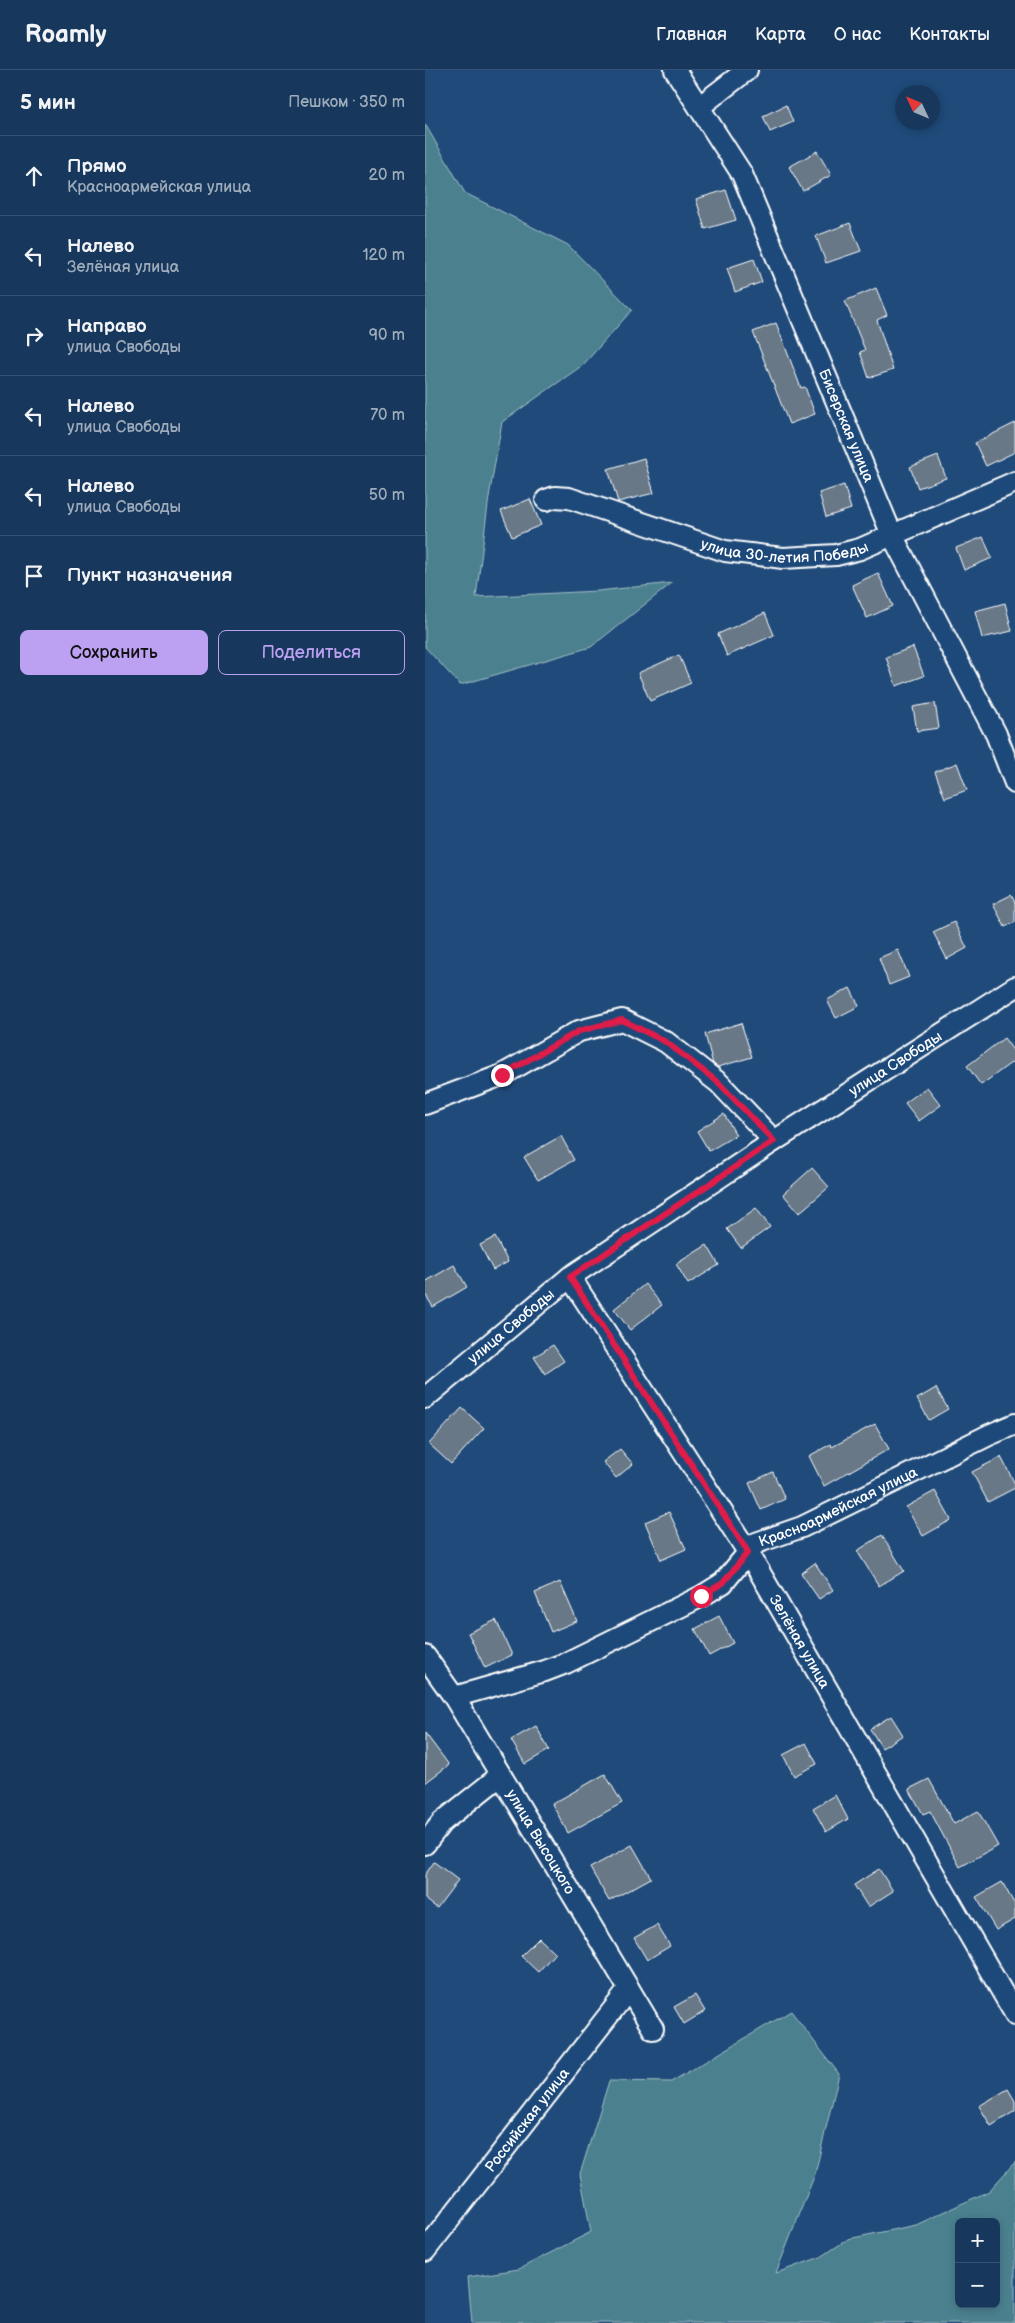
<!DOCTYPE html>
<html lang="ru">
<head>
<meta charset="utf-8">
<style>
  :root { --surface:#17385c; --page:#244365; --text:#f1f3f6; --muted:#9eacbb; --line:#365272; --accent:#bca0f2 }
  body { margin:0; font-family:"Balsamiq Sans",sans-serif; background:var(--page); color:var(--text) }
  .controls { position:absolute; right:15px; bottom:15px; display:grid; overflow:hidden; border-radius:8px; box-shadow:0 2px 8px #0003 }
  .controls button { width:45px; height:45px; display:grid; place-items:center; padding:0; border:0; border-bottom:1px solid var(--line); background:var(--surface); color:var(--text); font:25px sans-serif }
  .compass { position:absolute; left:470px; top:15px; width:45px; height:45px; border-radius:50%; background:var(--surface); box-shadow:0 2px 8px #0003; rotate:314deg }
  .stop { position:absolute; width:15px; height:15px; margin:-11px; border:4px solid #e11d48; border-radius:50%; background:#fff }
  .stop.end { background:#e11d48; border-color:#fff; box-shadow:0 1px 5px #0008 }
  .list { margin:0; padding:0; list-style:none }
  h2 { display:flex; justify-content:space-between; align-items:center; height:65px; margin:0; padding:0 20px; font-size:21px }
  h2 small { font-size:16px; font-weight:400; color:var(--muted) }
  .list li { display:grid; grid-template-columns:32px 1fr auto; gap:15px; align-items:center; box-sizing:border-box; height:80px; padding:0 20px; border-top:1px solid var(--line) }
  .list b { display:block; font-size:19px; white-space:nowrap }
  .list p { margin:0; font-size:16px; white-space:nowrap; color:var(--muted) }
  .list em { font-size:16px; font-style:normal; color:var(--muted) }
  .actions { display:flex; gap:10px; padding:15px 20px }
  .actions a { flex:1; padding:11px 0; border:1px solid var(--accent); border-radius:8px; text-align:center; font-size:18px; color:var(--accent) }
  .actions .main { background:var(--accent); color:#111 }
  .icon { flex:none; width:28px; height:28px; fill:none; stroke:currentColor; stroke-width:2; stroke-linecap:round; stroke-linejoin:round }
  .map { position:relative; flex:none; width:590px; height:2253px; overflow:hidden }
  header { display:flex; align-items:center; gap:30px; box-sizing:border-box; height:70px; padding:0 25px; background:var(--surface); border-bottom:1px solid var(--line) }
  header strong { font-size:24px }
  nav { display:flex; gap:28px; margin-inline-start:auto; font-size:18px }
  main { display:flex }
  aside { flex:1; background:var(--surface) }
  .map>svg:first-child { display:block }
</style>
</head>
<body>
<header>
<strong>Roamly</strong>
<nav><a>Главная</a><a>Карта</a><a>О нас</a><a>Контакты</a></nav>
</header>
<main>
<aside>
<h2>5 мин<small>Пешком · 350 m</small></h2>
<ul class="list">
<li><svg class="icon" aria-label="ahead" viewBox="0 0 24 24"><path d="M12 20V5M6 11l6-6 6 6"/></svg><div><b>Прямо</b><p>Красноармейская улица</p></div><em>20 m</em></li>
<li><svg class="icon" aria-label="left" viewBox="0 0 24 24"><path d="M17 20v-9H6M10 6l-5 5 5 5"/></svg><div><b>Налево</b><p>Зелёная улица</p></div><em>120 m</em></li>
<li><svg class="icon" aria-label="right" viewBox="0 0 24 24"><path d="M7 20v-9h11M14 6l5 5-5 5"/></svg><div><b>Направо</b><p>улица Свободы</p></div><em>90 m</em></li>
<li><svg class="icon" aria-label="left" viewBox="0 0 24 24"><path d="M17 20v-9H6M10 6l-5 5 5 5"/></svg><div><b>Налево</b><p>улица Свободы</p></div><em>70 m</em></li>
<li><svg class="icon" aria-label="left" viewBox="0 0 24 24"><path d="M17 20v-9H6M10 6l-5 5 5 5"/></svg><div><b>Налево</b><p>улица Свободы</p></div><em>50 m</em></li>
<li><svg class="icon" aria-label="arrive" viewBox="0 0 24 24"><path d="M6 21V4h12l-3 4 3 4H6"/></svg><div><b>Пункт назначения</b></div></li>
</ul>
<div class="actions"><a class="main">Сохранить</a><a>Поделиться</a></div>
</aside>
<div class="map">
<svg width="590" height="2253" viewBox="0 0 590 2253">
  <rect width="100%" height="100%" fill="#1f4a7a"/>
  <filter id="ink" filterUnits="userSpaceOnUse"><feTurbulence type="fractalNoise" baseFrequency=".02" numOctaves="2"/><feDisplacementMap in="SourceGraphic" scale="10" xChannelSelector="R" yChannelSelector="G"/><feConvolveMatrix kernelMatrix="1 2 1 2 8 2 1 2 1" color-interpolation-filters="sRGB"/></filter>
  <g filter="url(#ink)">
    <g fill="#4b808e" stroke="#a5c0c6" fill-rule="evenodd">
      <path d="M 0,54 L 40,123 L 143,175 L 207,240 L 158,295 L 77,352 L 64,427 L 51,527 L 173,521 L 247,513 L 166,577 L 35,615 L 0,577 Z"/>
      <path d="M 366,1941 L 414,2004 L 390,2104 L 351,2203 L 396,2187 L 423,2169 L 491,2155 L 564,2121 L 590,2092 L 590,2253 L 47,2253 L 43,2207 L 94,2199 L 166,2162 L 155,2104 L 184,2011 L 246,2012 ZM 534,2152 L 571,2152 L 571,2234 L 534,2234 Z"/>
    </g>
    <g fill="#677887" stroke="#fff">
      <path d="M 361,35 L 368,52 L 345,62 L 338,46 Z"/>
      <path d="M 392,81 L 406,105 L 378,121 L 364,97 Z"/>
      <path d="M 301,120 L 311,150 L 280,159 L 271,129 Z"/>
      <path d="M 425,153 L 436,181 L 401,193 L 391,166 Z"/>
      <path d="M 329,189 L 337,212 L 310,222 L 302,198 Z"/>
      <path d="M 451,218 L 462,245 L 452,250 L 468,300 L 444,308 L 435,282 L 440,280 L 420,231 Z"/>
      <path d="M 351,253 L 376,318 L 380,317 L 390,344 L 364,354 L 328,262 Z"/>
      <path d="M 590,353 L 590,382 L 561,396 L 550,373 Z"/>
      <path d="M 513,386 L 521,408 L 493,418 L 485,397 Z"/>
      <path d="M 219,388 L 229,423 L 193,432 L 183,399 Z"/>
      <path d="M 419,415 L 426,439 L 401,447 L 394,423 Z"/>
      <path d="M 105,429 L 116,455 L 87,467 L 76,441 Z"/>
      <path d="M 558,467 L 567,488 L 539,500 L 531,478 Z"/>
      <path d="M 453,503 L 468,536 L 442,548 L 427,515 Z"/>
      <path d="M 580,533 L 587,561 L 557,568 L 550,541 Z"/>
      <path d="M 340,543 L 349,565 L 302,586 L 293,564 Z"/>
      <path d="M 488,577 L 499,606 L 471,616 L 461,587 Z"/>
      <path d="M 254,585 L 266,613 L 225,631 L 213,603 Z"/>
      <path d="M 510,633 L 514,658 L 492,661 L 488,637 Z"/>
      <path d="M 532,693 L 542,720 L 520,728 L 510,702 Z"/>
      <path d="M 586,825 L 590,832 L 590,852 L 580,857 L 568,834 Z"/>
      <path d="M 529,852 L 542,878 L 522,889 L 508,862 Z"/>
      <path d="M 473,880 L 484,907 L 464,915 L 454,888 Z"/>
      <path d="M 425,918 L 434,936 L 411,948 L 402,930 Z"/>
      <path d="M 316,953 L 327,987 L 293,997 L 288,994 L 280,964 Z"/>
      <path d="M 579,968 L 590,983 L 590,990 L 556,1015 L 542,996 Z"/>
      <path d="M 502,1017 L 516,1035 L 494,1051 L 480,1033 Z"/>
      <path d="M 299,1044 L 311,1065 L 284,1081 L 272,1061 Z"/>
      <path d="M 136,1066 L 149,1090 L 113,1110 L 99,1087 Z"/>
      <path d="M 387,1098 L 404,1117 L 374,1143 L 358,1124 Z"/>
      <path d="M 331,1138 L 345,1157 L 316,1178 L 302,1159 Z"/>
      <path d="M 70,1167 L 83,1192 L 68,1200 L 55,1175 Z"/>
      <path d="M 282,1175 L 294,1195 L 263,1214 L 251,1194 Z"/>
      <path d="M 29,1195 L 42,1217 L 8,1237 L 0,1224 L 0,1212 Z"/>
      <path d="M 220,1214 L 237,1235 L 205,1260 L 189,1239 Z"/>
      <path d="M 128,1275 L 139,1291 L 120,1304 L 109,1287 Z"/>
      <path d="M 511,1318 L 523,1339 L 504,1350 L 492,1329 Z"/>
      <path d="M 37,1338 L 59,1358 L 26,1394 L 4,1374 Z"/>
      <path d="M 450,1354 L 464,1379 L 399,1416 L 384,1386 L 406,1374 L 407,1377 Z"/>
      <path d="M 195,1379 L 208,1394 L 191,1408 L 178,1392 Z"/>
      <path d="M 576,1387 L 590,1414 L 590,1418 L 563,1432 L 547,1402 Z"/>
      <path d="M 348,1402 L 360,1429 L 336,1440 L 324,1413 Z"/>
      <path d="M 510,1421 L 526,1450 L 498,1466 L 481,1437 Z"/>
      <path d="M 244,1442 L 261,1479 L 236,1490 L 220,1452 Z"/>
      <path d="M 457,1465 L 479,1501 L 454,1516 L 432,1481 Z"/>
      <path d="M 390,1493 L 408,1520 L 394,1529 L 376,1503 Z"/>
      <path d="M 135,1512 L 152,1551 L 126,1562 L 110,1523 Z"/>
      <path d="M 294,1546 L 308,1573 L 284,1586 L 270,1559 Z"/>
      <path d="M 71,1550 L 87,1585 L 60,1598 L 43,1563 Z"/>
      <path d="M 466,1646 L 478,1665 L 457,1678 L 445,1659 Z"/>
      <path d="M 111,1656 L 124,1680 L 100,1694 L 86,1670 Z"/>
      <path d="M 0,1663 L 24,1695 L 0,1713 Z"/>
      <path d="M 381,1673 L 392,1694 L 369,1706 L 358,1685 Z"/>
      <path d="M 180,1704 L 197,1733 L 143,1763 L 127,1734 Z"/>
      <path d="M 504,1709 L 529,1754 L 553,1741 L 573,1776 L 535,1797 L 505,1741 L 498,1744 L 484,1719 Z"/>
      <path d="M 410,1725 L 423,1749 L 401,1762 L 388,1738 Z"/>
      <path d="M 207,1775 L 226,1808 L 184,1831 L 165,1798 Z"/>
      <path d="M 9,1792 L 33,1810 L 12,1838 L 0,1829 L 0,1805 Z"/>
      <path d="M 454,1799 L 468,1821 L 443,1837 L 429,1815 Z"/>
      <path d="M 577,1812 L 590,1835 L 590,1849 L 571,1860 L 551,1827 Z"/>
      <path d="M 232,1855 L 245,1876 L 222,1890 L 209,1868 Z"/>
      <path d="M 114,1868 L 130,1883 L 113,1902 L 96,1886 Z"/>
      <path d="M 270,1925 L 280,1941 L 259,1954 L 249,1937 Z"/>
      <path d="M 583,2019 L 590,2031 L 590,2041 L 566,2056 L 554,2036 Z"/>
    </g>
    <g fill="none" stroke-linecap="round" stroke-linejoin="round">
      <defs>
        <g id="minor">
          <path id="s1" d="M 250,0 L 317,104 L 467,465 L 571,664 L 590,713"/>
          <path d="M 274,37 L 322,0"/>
          <path id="s2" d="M 121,430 L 130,427 L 144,428 L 300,481 L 358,488 L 411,485 L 435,479 L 590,412"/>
          <path d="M 0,1034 L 77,1005 L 154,961 L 197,950 L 241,972 L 294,1013 L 349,1071"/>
          <path id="s3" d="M 145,1207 L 323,1482 L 590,1944"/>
          <path id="s4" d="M 0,1328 L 145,1207 L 349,1071 L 590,917"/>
          <path id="s5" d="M 0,1586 L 29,1627 L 228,1959"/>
          <path id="s6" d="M 29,1627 L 120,1601 L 141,1593 L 277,1526 L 298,1513 L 331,1473 L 377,1457 L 564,1365 L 590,1354"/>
          <path d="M 0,1774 L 17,1752 L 76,1705"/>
          <path id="s7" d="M 0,2181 L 204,1919"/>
        </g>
      </defs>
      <use href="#minor" stroke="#fff" stroke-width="24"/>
      <use href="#minor" stroke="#1f4a7a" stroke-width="20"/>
    </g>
  </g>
  <g fill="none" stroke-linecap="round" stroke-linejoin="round" filter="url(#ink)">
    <path stroke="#e11d48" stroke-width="6" d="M 77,1005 L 154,961 L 197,950 L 241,972 L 294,1013 L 349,1071 L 145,1207 L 323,1482 L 298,1513 L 276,1526"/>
  </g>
  <g text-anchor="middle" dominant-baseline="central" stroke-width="4" stroke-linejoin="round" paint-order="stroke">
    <g font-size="15" fill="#fff" stroke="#1f4a7a">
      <text stroke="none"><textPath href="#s1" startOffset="396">Бисерская улица</textPath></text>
      <text stroke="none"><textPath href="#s2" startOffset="248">улица 30-летия Победы</textPath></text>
      <text stroke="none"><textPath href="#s4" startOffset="578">улица Свободы</textPath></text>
      <text stroke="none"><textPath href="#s4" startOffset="112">улица Свободы</textPath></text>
      <text stroke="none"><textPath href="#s6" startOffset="435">Красноармейская улица</textPath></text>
      <text stroke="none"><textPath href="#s3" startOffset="431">Зелёная улица</textPath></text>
      <text stroke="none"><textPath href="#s5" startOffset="219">улица Высоцкого</textPath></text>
      <text stroke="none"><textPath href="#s7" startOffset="166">Российская улица</textPath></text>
    </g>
  </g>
</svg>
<div class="controls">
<button>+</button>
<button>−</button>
</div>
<svg class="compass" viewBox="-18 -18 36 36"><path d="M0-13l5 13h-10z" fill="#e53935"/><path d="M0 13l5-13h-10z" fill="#9eacbb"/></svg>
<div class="stop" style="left:276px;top:1526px"></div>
<div class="stop end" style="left:77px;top:1005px"></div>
</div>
</main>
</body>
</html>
